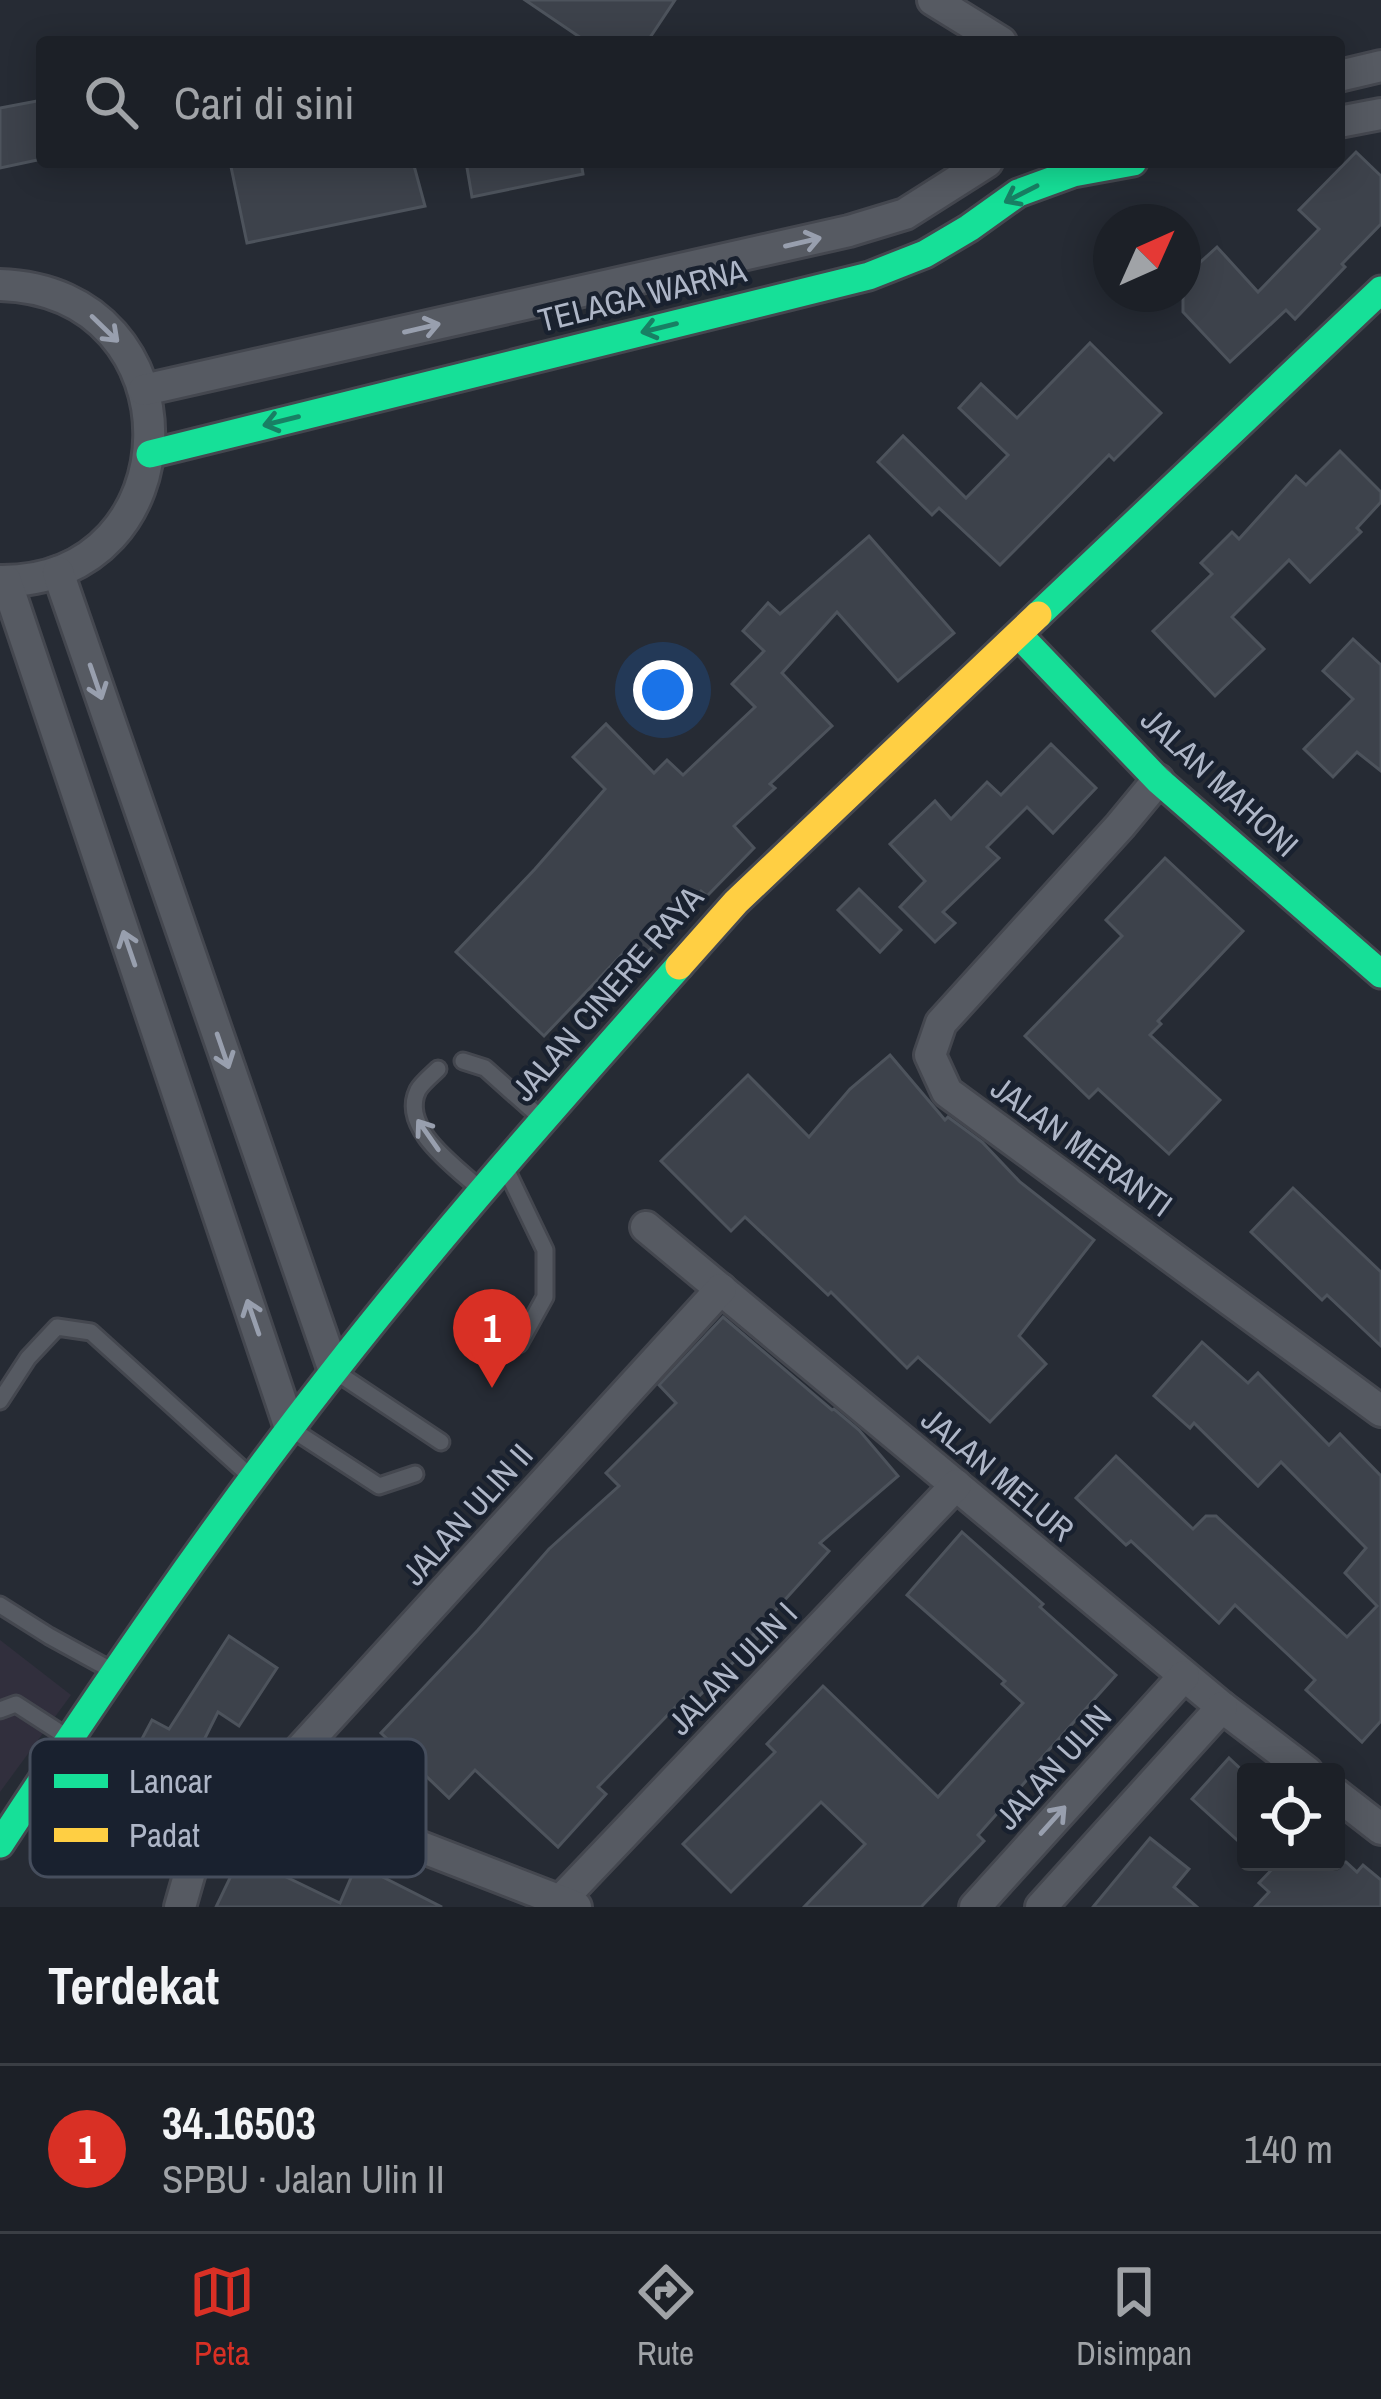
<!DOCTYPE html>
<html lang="id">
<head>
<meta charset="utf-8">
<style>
  :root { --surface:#1c2027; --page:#25282f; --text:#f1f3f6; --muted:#a0a3a7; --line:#3a3e44; --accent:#d93025 }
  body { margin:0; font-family:"Archivo Narrow",sans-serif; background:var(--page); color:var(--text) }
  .controls { position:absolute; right:36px; bottom:36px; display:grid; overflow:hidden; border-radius:12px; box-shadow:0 6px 30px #0003 }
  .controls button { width:108px; height:108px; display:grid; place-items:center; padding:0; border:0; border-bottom:3px solid var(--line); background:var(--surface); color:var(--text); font:60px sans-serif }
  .compass { position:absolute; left:1093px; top:204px; width:108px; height:108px; border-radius:50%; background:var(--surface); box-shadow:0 6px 30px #0003; rotate:45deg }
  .you { position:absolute; left:663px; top:690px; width:42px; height:42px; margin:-30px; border:9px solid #fff; border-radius:50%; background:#1a73e8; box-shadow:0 0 0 18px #1a73e833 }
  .badge { display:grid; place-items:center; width:78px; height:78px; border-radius:50%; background:var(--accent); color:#fff; font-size:39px; font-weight:700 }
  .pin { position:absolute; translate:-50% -99px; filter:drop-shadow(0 3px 6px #0008) }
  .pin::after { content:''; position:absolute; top:63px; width:42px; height:36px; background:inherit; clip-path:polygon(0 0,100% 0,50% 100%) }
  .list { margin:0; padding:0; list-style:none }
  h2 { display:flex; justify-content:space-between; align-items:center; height:156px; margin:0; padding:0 48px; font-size:51px }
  h2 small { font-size:39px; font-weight:400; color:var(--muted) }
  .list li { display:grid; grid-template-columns:78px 1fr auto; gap:36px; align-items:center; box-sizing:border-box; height:168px; padding:0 48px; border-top:3px solid var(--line) }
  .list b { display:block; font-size:45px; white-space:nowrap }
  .list p { margin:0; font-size:39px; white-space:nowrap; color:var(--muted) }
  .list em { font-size:39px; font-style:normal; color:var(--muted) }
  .icon { flex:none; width:66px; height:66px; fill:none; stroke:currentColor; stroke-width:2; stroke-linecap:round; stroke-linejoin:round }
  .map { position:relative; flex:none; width:1381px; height:1907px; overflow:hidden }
  .search { position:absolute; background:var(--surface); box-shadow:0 6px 30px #0003; left:36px; right:36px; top:36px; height:132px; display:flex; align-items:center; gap:30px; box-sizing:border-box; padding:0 42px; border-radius:12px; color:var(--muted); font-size:45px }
  .sheet { height:324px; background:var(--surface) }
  nav { display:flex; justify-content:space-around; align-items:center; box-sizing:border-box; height:168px; border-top:3px solid var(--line); background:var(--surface); font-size:33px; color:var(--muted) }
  nav a { display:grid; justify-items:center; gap:6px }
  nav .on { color:var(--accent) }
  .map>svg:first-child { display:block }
</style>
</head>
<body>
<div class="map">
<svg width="1381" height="1907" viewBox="0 0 1381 1907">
  <rect width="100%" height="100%" fill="#262b34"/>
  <path fill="#312f3d" d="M 0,1640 L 71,1695 L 0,1792 Z"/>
  <g fill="#3d424b" stroke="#4d535c" stroke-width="3">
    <path d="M 525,0 L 675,0 L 647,42 L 587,42 Z"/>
    <path d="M 42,100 L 42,159 L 0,168 L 0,108 Z"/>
    <path d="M 1356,152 L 1381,176 L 1381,224 L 1342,264 L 1345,267 L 1295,319 L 1286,310 L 1230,362 L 1183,312 L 1183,278 L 1217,247 L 1258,292 L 1319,229 L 1299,210 Z"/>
    <path d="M 230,162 L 413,162 L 425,206 L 247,243 Z"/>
    <path d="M 466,162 L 581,162 L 583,174 L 472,197 Z"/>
    <path d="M 1090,343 L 1161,413 L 1114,460 L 1109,455 L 1000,565 L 939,508 L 932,515 L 878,462 L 903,436 L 966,498 L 1008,455 L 959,408 L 981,384 L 1017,418 Z"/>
    <path d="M 1340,451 L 1381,492 L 1381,502 L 1357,528 L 1361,532 L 1310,582 L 1289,560 L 1232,617 L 1264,649 L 1215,696 L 1153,631 L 1212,574 L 1201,563 L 1232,532 L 1239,539 L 1296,476 L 1306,485 Z"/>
    <path d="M 869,536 L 954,633 L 898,681 L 837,612 L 782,673 L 832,726 L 770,784 L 775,788 L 734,826 L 754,848 L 707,896 L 701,891 L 640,961 L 627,949 L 544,1036 L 456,952 L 535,869 L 605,789 L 573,757 L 606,724 L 654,773 L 667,760 L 683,775 L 755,707 L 732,684 L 764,651 L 743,631 L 768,603 L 780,614 Z"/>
    <path d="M 1353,639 L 1381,665 L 1381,771 L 1357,752 L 1333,777 L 1304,749 L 1353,699 L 1323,671 Z"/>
    <path d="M 1051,744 L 1096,788 L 1053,833 L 1027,807 L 987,847 L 999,858 L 943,912 L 955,923 L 935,942 L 900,907 L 925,881 L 890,844 L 935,801 L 951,819 L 987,782 L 1001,795 Z"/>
    <path d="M 1165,858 L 1243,931 L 1158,1021 L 1161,1024 L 1150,1035 L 1220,1100 L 1169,1154 L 1098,1089 L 1089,1098 L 1025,1036 L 1122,936 L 1106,920 Z"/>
    <path d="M 859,889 L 901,930 L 880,952 L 838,910 Z"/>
    <path d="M 890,1055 L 945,1120 L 948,1117 L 982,1142 L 1020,1182 L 1094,1240 L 1019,1336 L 1046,1364 L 990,1422 L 918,1357 L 907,1368 L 831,1292 L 828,1295 L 745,1217 L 731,1231 L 661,1161 L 748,1075 L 809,1137 L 850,1089 Z"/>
    <path d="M 1293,1188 L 1381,1272 L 1381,1346 L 1327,1295 L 1322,1300 L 1251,1232 Z"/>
    <path d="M 723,1317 L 832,1410 L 834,1409 L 859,1430 L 898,1476 L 820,1543 L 829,1551 L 753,1635 L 757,1639 L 694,1701 L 688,1694 L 598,1787 L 606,1794 L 558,1847 L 475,1770 L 449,1798 L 381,1733 L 478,1630 L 549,1549 L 619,1486 L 606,1473 L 676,1403 L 659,1385 Z"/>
    <path d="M 1202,1342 L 1248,1383 L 1258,1373 L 1329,1445 L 1340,1434 L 1381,1476 L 1381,1721 L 1362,1742 L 1306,1690 L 1315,1680 L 1235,1605 L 1219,1623 L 1131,1541 L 1126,1545 L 1076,1498 L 1116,1456 L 1193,1529 L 1206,1516 L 1216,1516 L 1347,1637 L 1377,1606 L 1345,1573 L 1366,1548 L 1281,1462 L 1258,1486 L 1194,1423 L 1190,1428 L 1154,1396 Z"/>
    <path d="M 962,1532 L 1043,1604 L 1040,1607 L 1116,1675 L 1038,1762 L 1041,1764 L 978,1835 L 984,1841 L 921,1907 L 804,1907 L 865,1844 L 821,1802 L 731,1892 L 683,1844 L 775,1752 L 767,1744 L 823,1686 L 938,1797 L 1023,1703 L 1002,1684 L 1005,1681 L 907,1595 Z"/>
    <path d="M 229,1636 L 277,1668 L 239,1726 L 218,1712 L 186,1776 L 136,1750 L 152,1720 L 169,1729 Z"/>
    <path d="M 1229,1758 L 1246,1774 L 1246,1848 L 1192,1799 Z"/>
    <path d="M 1150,1838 L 1189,1869 L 1174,1887 L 1197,1907 L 1093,1907 Z"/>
    <path d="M 241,1855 L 340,1903 L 357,1864 L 442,1907 L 216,1907 Z"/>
    <path d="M 1279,1862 L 1346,1862 L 1357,1872 L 1363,1865 L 1381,1880 L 1381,1907 L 1255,1907 L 1269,1892 L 1259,1883 Z"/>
  </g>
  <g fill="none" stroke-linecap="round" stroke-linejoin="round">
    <defs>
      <g id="lane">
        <path d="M 463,1061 L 485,1068 L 541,1118"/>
        <path d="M 438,1069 C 432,1075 422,1083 418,1090 C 399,1128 456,1167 480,1189"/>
        <path d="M 505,1167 L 545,1250 L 545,1297 L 519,1344"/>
        <path d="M 339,1374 L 441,1442"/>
        <path d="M 0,1401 L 28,1358 L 57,1327 L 91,1332 L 252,1478"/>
        <path d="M 293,1430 L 379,1486 L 415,1474"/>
        <path d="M 0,1605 L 49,1636 L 111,1670"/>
        <path d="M 0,1710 L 16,1704 L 67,1737"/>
      </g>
      <g id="street">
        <path d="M 933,0 L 1001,42"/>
        <path d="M 1339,76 L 1381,66"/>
        <path d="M 1339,122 L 1381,114"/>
        <path d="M 0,285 C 202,291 196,583 0,581"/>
        <path d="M 144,390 L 849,231 L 905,214 L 987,162"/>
        <path d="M 58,572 L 334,1371"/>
        <path d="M 6,581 L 290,1428"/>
        <path d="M 1158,780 L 1120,826 L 941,1023 L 930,1055 L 947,1092 L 1381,1411"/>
        <path d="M 646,1227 L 1222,1707 L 1307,1772"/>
        <path d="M 266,1787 L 721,1289"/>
        <path d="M 1336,1794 L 1381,1829"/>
        <path d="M 560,1901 L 956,1485"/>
        <path d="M 180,1907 L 206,1816 L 235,1789 L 266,1787 L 576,1907"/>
        <path d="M 975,1907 L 1184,1676"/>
        <path d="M 1041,1907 L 1222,1707"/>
      </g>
      <g id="fast">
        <path d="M 150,454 L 869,276 L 925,254 L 969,228 L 1018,193 L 1073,173 L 1133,162"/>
        <path d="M 1038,615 L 1381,290"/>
        <path d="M 1019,635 L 1158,780 L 1381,974"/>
        <path d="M 0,1844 C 105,1684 213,1526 331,1375 C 441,1234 560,1100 679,966"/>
      </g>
      <path id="slow" d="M 679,966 L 736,902 L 1038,615"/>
    </defs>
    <use href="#lane" stroke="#44474f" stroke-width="21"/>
    <use href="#street" stroke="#44474f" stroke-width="36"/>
    <use href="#fast" stroke="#44474f" stroke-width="33"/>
    <use href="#slow" stroke="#44474f" stroke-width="33"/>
    <use href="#lane" stroke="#565a62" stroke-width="15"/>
    <use href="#street" stroke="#565a62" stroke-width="30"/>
    <use href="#fast" stroke="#16e098" stroke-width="27"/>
    <use href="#slow" stroke="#ffcf43" stroke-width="27"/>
  </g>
  <defs><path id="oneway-shaft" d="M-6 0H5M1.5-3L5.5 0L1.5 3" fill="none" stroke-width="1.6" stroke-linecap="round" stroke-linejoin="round" transform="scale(3)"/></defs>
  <g stroke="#188064">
    <use href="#oneway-shaft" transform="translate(1021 194) rotate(153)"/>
    <use href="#oneway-shaft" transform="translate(659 328) rotate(166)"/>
    <use href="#oneway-shaft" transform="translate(281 421) rotate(166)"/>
  </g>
  <g stroke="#989fae">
    <use href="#oneway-shaft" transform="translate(803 242) rotate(-13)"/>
    <use href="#oneway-shaft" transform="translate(422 328) rotate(-13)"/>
    <use href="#oneway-shaft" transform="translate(105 329) rotate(44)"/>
    <use href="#oneway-shaft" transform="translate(96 682) rotate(71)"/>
    <use href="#oneway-shaft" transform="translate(129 948) rotate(-109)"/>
    <use href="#oneway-shaft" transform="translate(223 1051) rotate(71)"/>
    <use href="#oneway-shaft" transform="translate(428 1135) rotate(-125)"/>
    <use href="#oneway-shaft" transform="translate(253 1317) rotate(-109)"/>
    <use href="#oneway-shaft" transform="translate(1053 1820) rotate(-48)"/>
  </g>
  <g text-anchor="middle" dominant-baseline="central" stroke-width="9" stroke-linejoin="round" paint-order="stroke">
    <g font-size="33" fill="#aeb6c7" stroke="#19212f">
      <text transform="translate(642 295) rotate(-14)">TELAGA WARNA</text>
      <text transform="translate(1220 782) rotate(43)">JALAN MAHONI</text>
      <text transform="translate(607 993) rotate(-49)">JALAN CINERE RAYA</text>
      <text transform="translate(1082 1146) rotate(36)">JALAN MERANTI</text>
      <text transform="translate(998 1474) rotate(40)">JALAN MELUR</text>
      <text transform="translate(467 1514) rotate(-48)">JALAN ULIN II</text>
      <text transform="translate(732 1668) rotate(-46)">JALAN ULIN I</text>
      <text transform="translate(1053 1767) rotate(-48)">JALAN ULIN</text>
    </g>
  </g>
  <rect x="30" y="1739" width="396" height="138" rx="18" fill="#19212f" stroke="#464e5d" stroke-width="3"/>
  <rect x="54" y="1774" width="54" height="14" fill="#16e098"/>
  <rect x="54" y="1828" width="54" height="14" fill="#ffcf43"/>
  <g font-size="33" fill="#aeb6c7">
    <text x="129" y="1793">Lancar</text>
    <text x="129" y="1847">Padat</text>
  </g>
</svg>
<div class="controls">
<button><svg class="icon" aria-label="locate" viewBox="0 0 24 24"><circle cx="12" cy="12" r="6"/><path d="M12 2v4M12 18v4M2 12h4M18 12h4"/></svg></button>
</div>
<svg class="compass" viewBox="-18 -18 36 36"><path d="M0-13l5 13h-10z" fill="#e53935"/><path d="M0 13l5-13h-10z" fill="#a0a3a7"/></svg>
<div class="you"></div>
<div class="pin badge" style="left:492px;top:1388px">1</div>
<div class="search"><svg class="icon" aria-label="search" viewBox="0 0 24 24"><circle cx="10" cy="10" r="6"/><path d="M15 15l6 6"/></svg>Cari di sini</div>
</div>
<section class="sheet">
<h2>Terdekat<small></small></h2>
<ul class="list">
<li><span class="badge">1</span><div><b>34.16503</b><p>SPBU · Jalan Ulin II</p></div><em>140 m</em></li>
</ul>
</section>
<nav>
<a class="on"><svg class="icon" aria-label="map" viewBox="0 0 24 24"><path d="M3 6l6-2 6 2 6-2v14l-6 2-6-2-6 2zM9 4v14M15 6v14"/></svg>Peta</a>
<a><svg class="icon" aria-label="directions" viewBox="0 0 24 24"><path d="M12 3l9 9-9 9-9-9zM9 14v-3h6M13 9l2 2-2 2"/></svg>Rute</a>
<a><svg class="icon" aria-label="saved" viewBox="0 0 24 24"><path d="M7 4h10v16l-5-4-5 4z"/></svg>Disimpan</a>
</nav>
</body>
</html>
